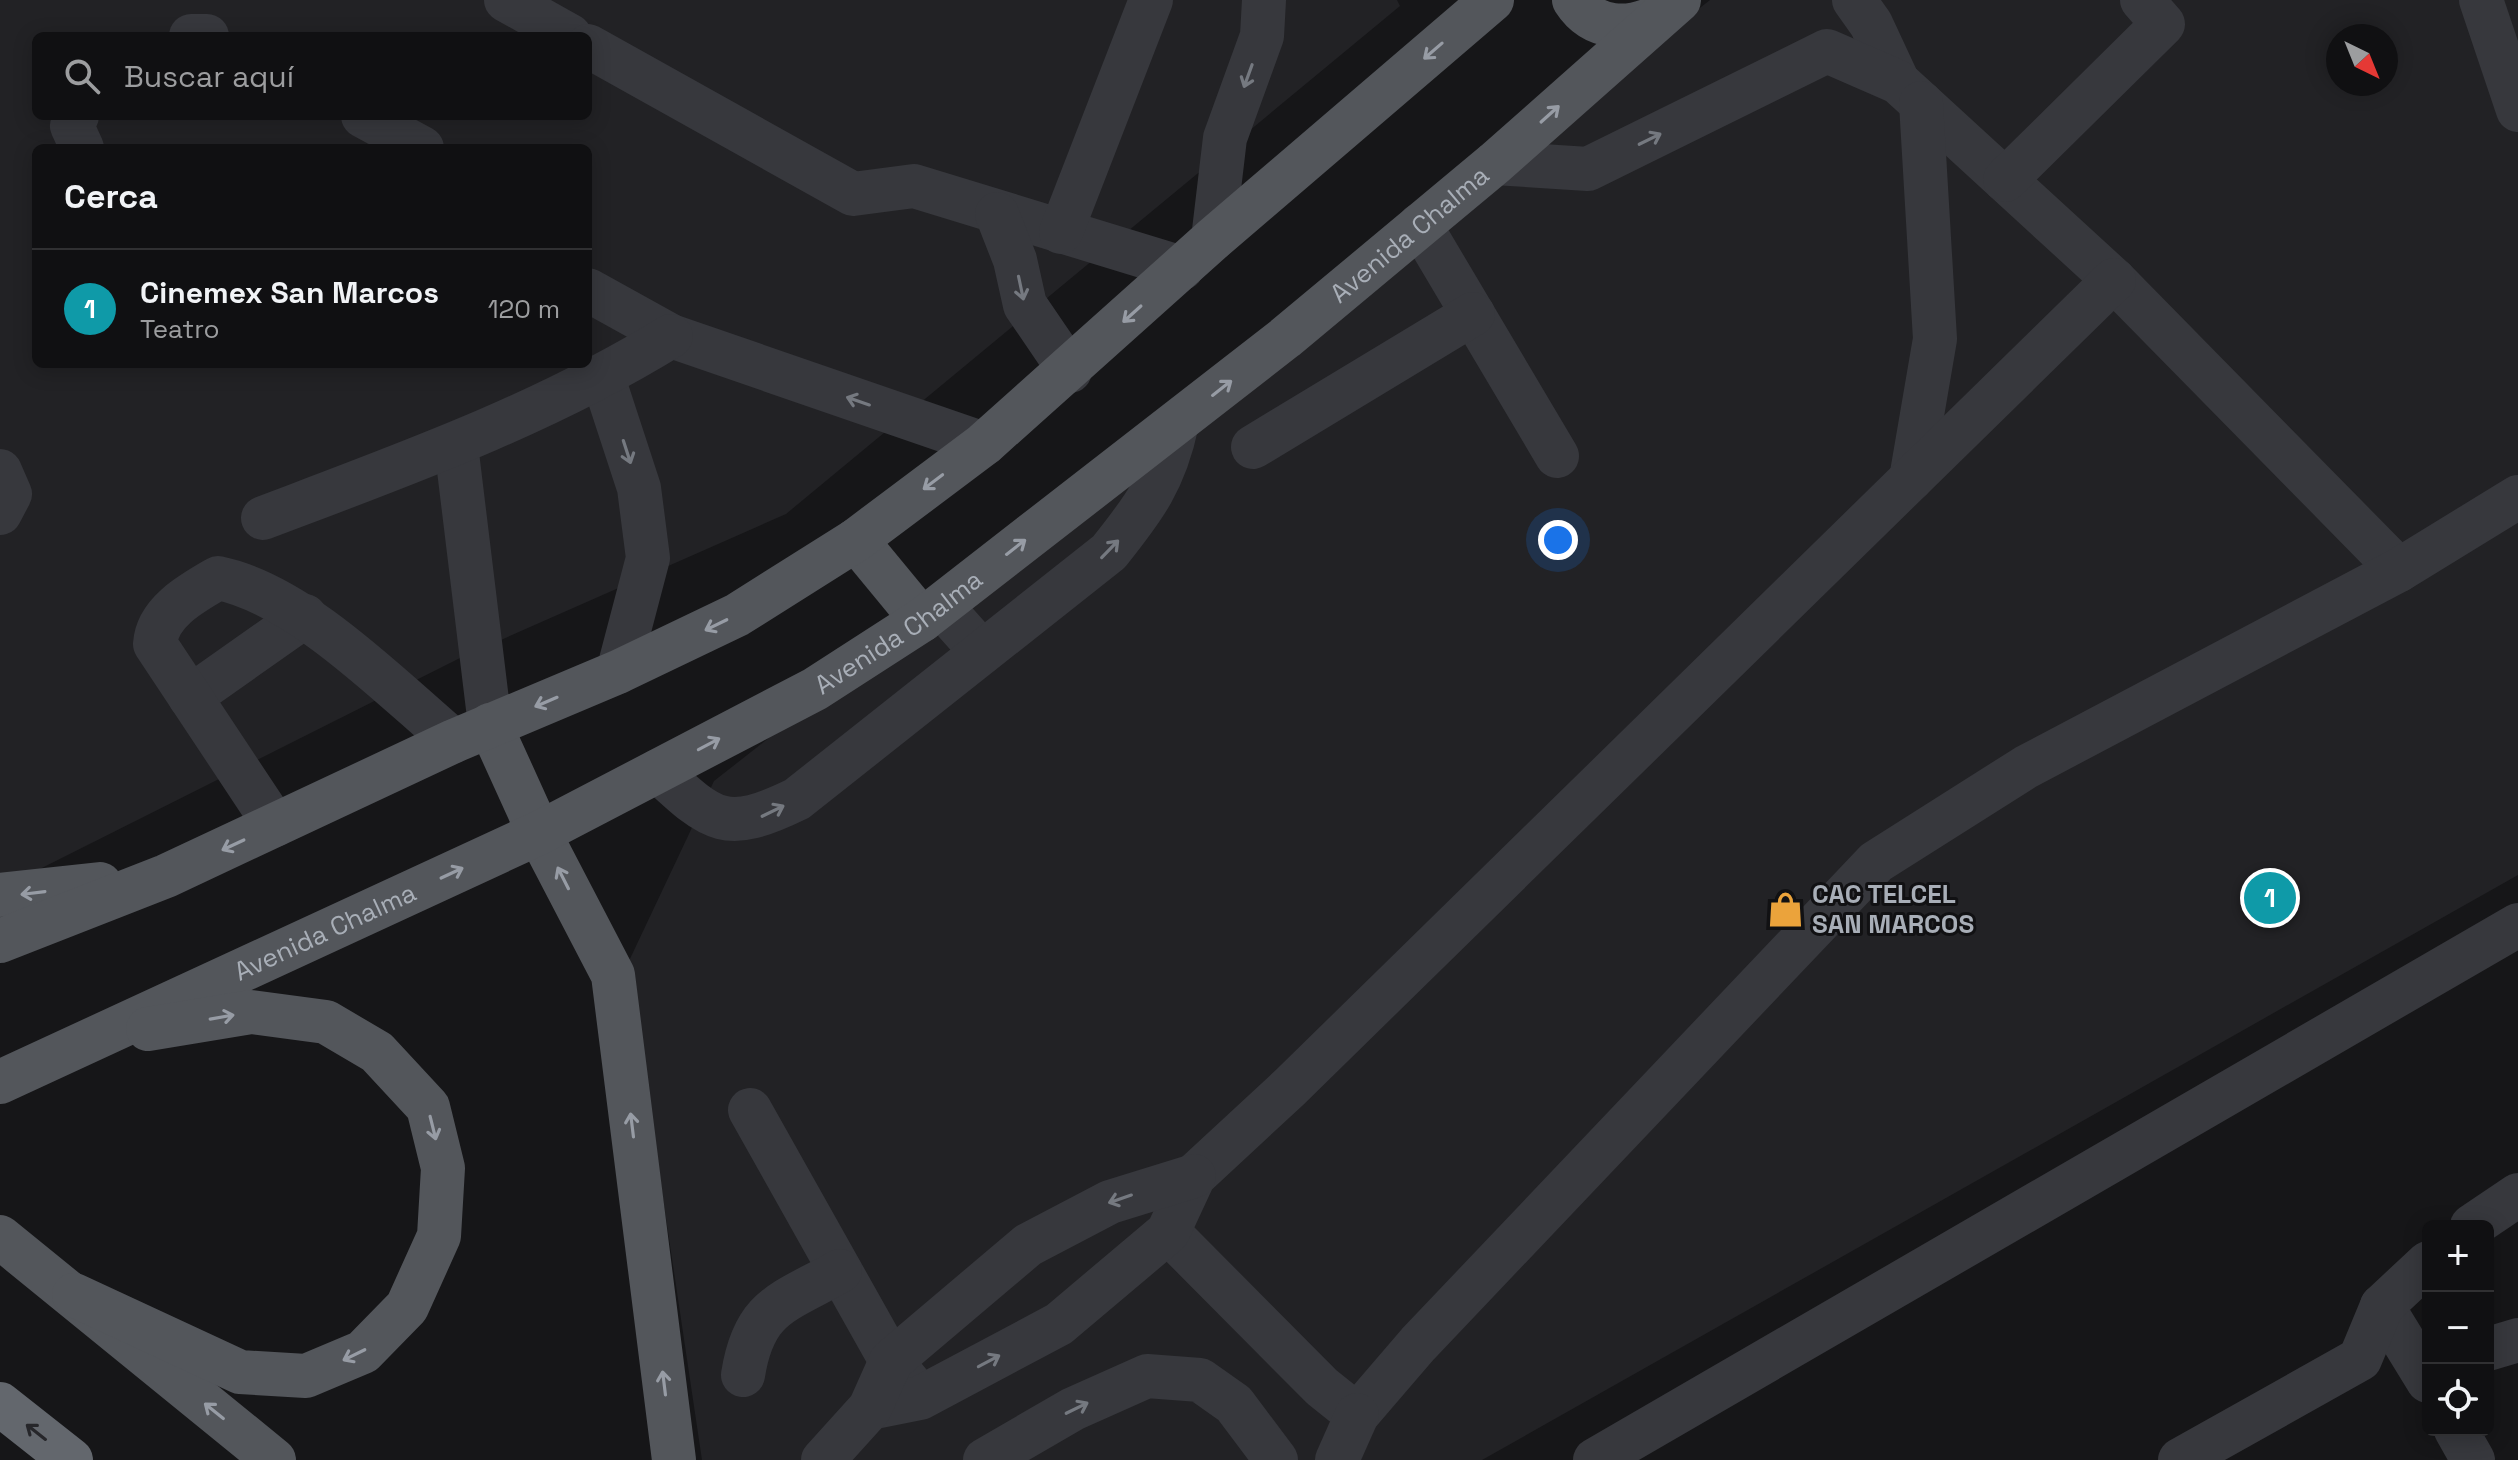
<!DOCTYPE html>
<html lang="es">
<head>
<meta charset="utf-8">
<style>
  :root { --surface:#101012; --page:#19191b; --text:#f1f3f6; --muted:#9c9d9f; --line:#303032; --accent:#eba33b }
  body { margin:0; font-family:"Space Grotesk",sans-serif; background:var(--page); color:var(--text) }
  .controls { position:absolute; right:24px; bottom:24px; display:grid; overflow:hidden; border-radius:12px; box-shadow:0 4px 20px #0003 }
  .controls button { width:72px; height:72px; display:grid; place-items:center; padding:0; border:0; border-bottom:2px solid var(--line); background:var(--surface); color:var(--text); font:40px sans-serif }
  .compass { position:absolute; left:2326px; top:24px; width:72px; height:72px; border-radius:50%; background:var(--surface); box-shadow:0 4px 20px #0003; rotate:137deg }
  .you { position:absolute; left:1558px; top:540px; width:28px; height:28px; margin:-20px; border:6px solid #fff; border-radius:50%; background:#1a73e8; box-shadow:0 0 0 12px #1a73e833 }
  .badge { display:grid; place-items:center; width:52px; height:52px; border-radius:50%; background:var(--accent); color:#fff; font-size:26px; font-weight:700 }
  .pin { position:absolute; translate:-50% -50%; border:4px solid #fff; box-shadow:0 2px 8px #0006 }
  .list { margin:0; padding:0; list-style:none }
  h2 { display:flex; justify-content:space-between; align-items:center; height:104px; margin:0; padding:0 32px; font-size:34px }
  h2 small { font-size:26px; font-weight:400; color:var(--muted) }
  .list li { display:grid; grid-template-columns:52px 1fr auto; gap:24px; align-items:center; box-sizing:border-box; height:120px; padding:0 32px; border-top:2px solid var(--line) }
  .list b { display:block; font-size:30px; white-space:nowrap }
  .list p { margin:0; font-size:26px; white-space:nowrap; color:var(--muted) }
  .list em { font-size:26px; font-style:normal; color:var(--muted) }
  .icon { flex:none; width:44px; height:44px; fill:none; stroke:currentColor; stroke-width:2; stroke-linecap:round; stroke-linejoin:round }
  .map { position:relative; flex:none; width:2518px; height:1460px; overflow:hidden }
  .search { position:absolute; background:var(--surface); box-shadow:0 4px 20px #0003; left:32px; top:32px; width:560px; height:88px; display:flex; align-items:center; gap:20px; box-sizing:border-box; padding:0 28px; border-radius:12px; color:var(--muted); font-size:30px }
  .panel { position:absolute; background:var(--surface); box-shadow:0 4px 20px #0003; left:32px; top:144px; width:560px; height:224px; border-radius:12px }
  .map>svg:first-child { display:block }
</style>
</head>
<body>
<div class="map">
<svg width="2518" height="1460" viewBox="0 0 2518 1460">
  <rect width="100%" height="100%" fill="#161618"/>
  <g fill="#222225" fill-rule="evenodd">
    <path d="M 0,0 L 1397,0 L 1400,6 L 786,514 L 460,658 L 0,889 ZM 36,36 L 588,36 L 588,116 L 36,116 ZM 36,148 L 588,148 L 588,364 L 36,364 Z"/>
    <path d="M 1710,0 L 2518,0 L 2518,875 L 1482,1460 L 702,1460 L 628,963 L 714,781 ZM 2338,36 L 2386,36 L 2386,84 L 2338,84 Z"/>
  </g>
  <g fill="none" stroke-linecap="round" stroke-linejoin="round">
    <g stroke="#37383d" stroke-width="44">
      <path d="M 506,0 L 570,36"/>
      <path d="M 1854,0 L 1871,24 L 1898,82"/>
      <path d="M 2481,0 L 2518,110"/>
      <path d="M 191,36 L 207,36"/>
      <path d="M 588,46 L 853,194 L 914,186 L 1182,268"/>
      <path d="M 77,116 L 72,126 L 82,148"/>
      <path d="M 363,116 L 422,148"/>
      <path d="M 1495,163 L 1588,169 L 1827,51 L 1898,82 L 1921,103 L 2114,280 L 2399,570"/>
      <path d="M 2005,180 L 2163,24 L 2142,0"/>
      <path d="M 997,214 L 1015,260 L 1025,305 L 1070,371"/>
      <path d="M 1420,225 L 1557,456"/>
      <path d="M 1061,232 L 1151,0"/>
      <path d="M 1213,239 L 1225,138 L 1262,36 L 1264,0"/>
      <path d="M 588,290 L 671,336 L 984,444"/>
      <path d="M 603,378 L 639,488 L 648,558 L 618,672"/>
      <path d="M 456,445 L 490,725"/>
      <path d="M 1253,447 L 1473,314"/>
      <path d="M 0,471 L 10,494 L 0,513"/>
      <path d="M 1911,479 L 1935,339 L 1921,103"/>
      <path d="M 263,518 C 403,465 543,415 671,336"/>
      <path d="M 941,606 L 982,652"/>
      <path d="M 190,697 L 305,616"/>
      <path d="M 658,771 C 713,822 725,834 797,799 L 1109,552 C 1145,507 1165,480 1177,423"/>
      <path d="M 275,825 L 155,644 C 157,612 192,593 218,578 C 301,595 390,687 454,741"/>
      <path d="M 750,1110 L 891,1361 L 909,1383"/>
      <path d="M 2472,1226 L 2518,1195"/>
      <path d="M 1168,1232 L 1322,1387 L 1357,1415 L 1418,1344 L 1876,862 L 2026,767 L 2399,570 L 2518,497"/>
      <path d="M 2382,1306 L 2428,1381"/>
      <path d="M 2488,1349 L 2518,1340"/>
      <path d="M 743,1375 C 754,1305 784,1303 840,1271"/>
      <path d="M 870,1408 L 920,1398 L 1059,1324 L 1168,1232 L 1194,1176 L 1290,1087 L 2114,280"/>
      <path d="M 2456,1430 L 2473,1460"/>
      <path d="M 823,1460 L 870,1408 L 891,1361 L 1028,1245 L 1110,1202 L 1194,1176"/>
      <path d="M 985,1460 L 1073,1409 L 1147,1376 L 1200,1380 L 1234,1404 L 1276,1460"/>
      <path d="M 1337,1460 L 1357,1415"/>
      <path d="M 1595,1460 L 2518,925"/>
      <path d="M 2180,1460 L 2360,1359 L 2382,1306 L 2428,1263"/>
    </g>
    <g stroke="#53565b" stroke-width="44">
      <path d="M 1574,0 C 1594,31 1630,31 1660,15"/>
      <path d="M 856,540 L 922,620"/>
      <path d="M 490,725 L 539,833 L 613,975 L 674,1460"/>
      <path d="M 0,895 L 100,884"/>
      <path d="M 0,941 L 166,876 L 454,741 L 618,672 L 737,615 L 856,540 L 984,444 L 1213,239 L 1492,0"/>
      <path id="s1" d="M 0,1082 L 539,833 L 815,689 L 922,620 L 1285,338 L 1495,163 L 1679,0"/>
      <path d="M 0,1237 L 274,1460"/>
      <path d="M 74,1295 L 240,1372 L 306,1376 L 363,1352 L 407,1307 L 439,1236 L 443,1168 L 428,1107 L 377,1052 L 326,1022 L 251,1012 L 148,1029"/>
    </g>
    <path stroke="#63676d" stroke-width="44" d="M 0,1404 L 71,1460"/>
  </g>
  <defs><path id="oneway-shaft" d="M-6 0H5M1.5-3L5.5 0L1.5 3" fill="none" stroke-width="1.6" stroke-linecap="round" stroke-linejoin="round" transform="scale(2)"/></defs>
  <g stroke="#979ca5">
    <use href="#oneway-shaft" transform="translate(1433 51) rotate(139)"/>
    <use href="#oneway-shaft" transform="translate(1550 114) rotate(-42)"/>
    <use href="#oneway-shaft" transform="translate(1132 314) rotate(138)"/>
    <use href="#oneway-shaft" transform="translate(1222 388) rotate(-38)"/>
    <use href="#oneway-shaft" transform="translate(933 482) rotate(143)"/>
    <use href="#oneway-shaft" transform="translate(1016 547) rotate(-38)"/>
    <use href="#oneway-shaft" transform="translate(716 625) rotate(154)"/>
    <use href="#oneway-shaft" transform="translate(546 702) rotate(157)"/>
    <use href="#oneway-shaft" transform="translate(709 744) rotate(-28)"/>
    <use href="#oneway-shaft" transform="translate(233 845) rotate(155)"/>
    <use href="#oneway-shaft" transform="translate(452 873) rotate(-25)"/>
    <use href="#oneway-shaft" transform="translate(563 878) rotate(-117)"/>
    <use href="#oneway-shaft" transform="translate(33 893) rotate(173)"/>
    <use href="#oneway-shaft" transform="translate(222 1017) rotate(-10)"/>
    <use href="#oneway-shaft" transform="translate(632 1125) rotate(-97)"/>
    <use href="#oneway-shaft" transform="translate(433 1128) rotate(76)"/>
    <use href="#oneway-shaft" transform="translate(354 1355) rotate(154)"/>
    <use href="#oneway-shaft" transform="translate(664 1383) rotate(-97)"/>
    <use href="#oneway-shaft" transform="translate(214 1411) rotate(-141)"/>
  </g>
  <g stroke="#757980">
    <use href="#oneway-shaft" transform="translate(1248 76) rotate(110)"/>
    <use href="#oneway-shaft" transform="translate(1650 139) rotate(-26)"/>
    <use href="#oneway-shaft" transform="translate(1021 288) rotate(78)"/>
    <use href="#oneway-shaft" transform="translate(858 401) rotate(-161)"/>
    <use href="#oneway-shaft" transform="translate(627 452) rotate(72)"/>
    <use href="#oneway-shaft" transform="translate(1110 549) rotate(-46)"/>
    <use href="#oneway-shaft" transform="translate(773 811) rotate(-26)"/>
    <use href="#oneway-shaft" transform="translate(1120 1199) rotate(161)"/>
    <use href="#oneway-shaft" transform="translate(989 1361) rotate(-28)"/>
    <use href="#oneway-shaft" transform="translate(1077 1408) rotate(-26)"/>
  </g>
  <use stroke="#26262a" href="#oneway-shaft" transform="translate(36 1432) rotate(-142)"/>
  <defs>
    <symbol id="shop-bare" viewBox="-9 -9 18 18"><path d="M-5-2.5h2.3a2.7 3.5 0 0 1 5.4 0H5L5.5 6h-11ZM-1.5-2.5h3a1.5 2.3 0 0 0-3 0Z" fill="#eba33b" stroke="#111113" stroke-width="2.5" paint-order="stroke"/></symbol>
  </defs>
  <g fill-rule="evenodd">
    <use href="#shop-bare" x="1760" y="884" width="51" height="51"/>
  </g>
  <g text-anchor="middle" dominant-baseline="central" stroke-width="6" stroke-linejoin="round" paint-order="stroke">
    <g font-size="26" fill="#a8aeb7" stroke="#111113">
      <text stroke="none"><textPath href="#s1" startOffset="1654">Avenida Chalma</textPath></text>
      <text stroke="none"><textPath href="#s1" startOffset="1006">Avenida Chalma</textPath></text>
      <text stroke="none"><textPath href="#s1" startOffset="358">Avenida Chalma</textPath></text>
    </g>
    <g font-size="26" font-weight="bold" fill="#a8aeb7" stroke="#111113" text-anchor="start">
      <text x="1812" y="894">CAC TELCEL<tspan x="1812" dy="30">SAN MARCOS</tspan></text>
    </g>
  </g>
</svg>
<div class="controls">
<button>+</button>
<button>−</button>
<button><svg class="icon" aria-label="locate" viewBox="0 0 24 24"><circle cx="12" cy="12" r="6"/><path d="M12 2v4M12 18v4M2 12h4M18 12h4"/></svg></button>
</div>
<svg class="compass" viewBox="-18 -18 36 36"><path d="M0-13l5 13h-10z" fill="#e53935"/><path d="M0 13l5-13h-10z" fill="#9c9d9f"/></svg>
<div class="you"></div>
<div class="pin badge" style="left:2270px;top:898px;background:#0f9aa8">1</div>
<div class="search"><svg class="icon" aria-label="search" viewBox="0 0 24 24"><circle cx="10" cy="10" r="6"/><path d="M15 15l6 6"/></svg>Buscar aquí</div>
<section class="panel">
<h2>Cerca<small></small></h2>
<ul class="list">
<li><span class="badge" style="background:#0f9aa8">1</span><div><b>Cinemex San Marcos</b><p>Teatro</p></div><em>120 m</em></li>
</ul>
</section>
</div>
</body>
</html>
